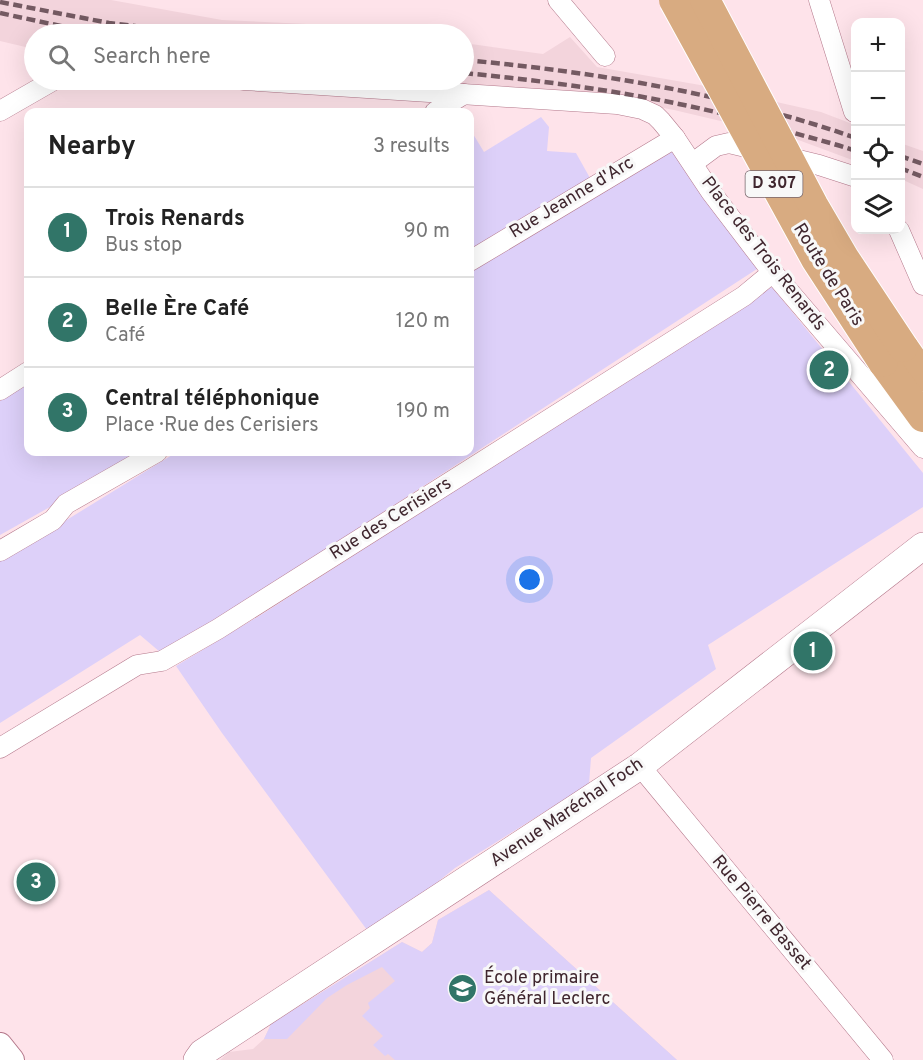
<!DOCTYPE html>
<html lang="en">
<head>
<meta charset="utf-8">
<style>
  :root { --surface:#fff; --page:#f6f6f6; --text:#222; --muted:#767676; --line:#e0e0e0; --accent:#317568 }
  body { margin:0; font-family:Overpass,sans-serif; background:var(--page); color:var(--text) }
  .controls { position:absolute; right:18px; top:18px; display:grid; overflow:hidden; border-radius:12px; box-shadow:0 6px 24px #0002 }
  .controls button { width:54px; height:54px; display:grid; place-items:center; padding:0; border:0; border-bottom:2px solid var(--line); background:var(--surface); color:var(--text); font:30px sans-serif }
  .you { position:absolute; left:530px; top:580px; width:21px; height:21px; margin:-15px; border:4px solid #fff; border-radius:50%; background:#1a73e8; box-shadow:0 0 0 9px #1a73e833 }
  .badge { display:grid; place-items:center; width:39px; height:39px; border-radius:50%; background:var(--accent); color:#fff; font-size:20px; font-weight:700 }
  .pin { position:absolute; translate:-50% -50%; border:3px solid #fff; box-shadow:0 2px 6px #0006 }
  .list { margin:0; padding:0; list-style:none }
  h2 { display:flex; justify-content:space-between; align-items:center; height:78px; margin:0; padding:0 24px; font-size:26px }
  h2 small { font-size:20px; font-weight:400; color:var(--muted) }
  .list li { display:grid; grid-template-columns:39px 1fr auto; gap:18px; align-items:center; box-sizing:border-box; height:90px; padding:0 24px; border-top:2px solid var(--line) }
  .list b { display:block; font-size:22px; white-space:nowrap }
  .list p { margin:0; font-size:20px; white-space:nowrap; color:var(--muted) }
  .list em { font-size:20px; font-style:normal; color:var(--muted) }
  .icon { flex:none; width:33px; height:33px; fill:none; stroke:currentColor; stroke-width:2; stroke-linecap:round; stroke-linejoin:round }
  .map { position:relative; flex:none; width:923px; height:1060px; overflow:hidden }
  .search { position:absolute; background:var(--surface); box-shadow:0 6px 24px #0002; left:24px; top:24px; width:450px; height:66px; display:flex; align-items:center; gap:15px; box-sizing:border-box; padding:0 21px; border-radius:33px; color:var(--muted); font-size:22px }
  .panel { position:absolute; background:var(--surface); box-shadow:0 6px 24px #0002; left:24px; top:108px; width:450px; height:348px; border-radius:12px }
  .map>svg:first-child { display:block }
</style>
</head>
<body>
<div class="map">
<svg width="923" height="1060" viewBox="0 0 923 1060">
  <rect width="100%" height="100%" fill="#fee3ea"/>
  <g fill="#f3d4dc">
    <path d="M 0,0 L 111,0 L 222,20 L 307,24 L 396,34 L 34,34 L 34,49 L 0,41 Z"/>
    <path d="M 570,37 L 597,67 L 700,85 L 821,112 L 855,125 L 855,161 L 793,138 L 674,110 L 607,97 L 468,84 L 383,80 L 464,80 L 464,43 L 543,54 Z"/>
    <path d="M 900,143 L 923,151 L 923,189 L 901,179 Z"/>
    <path d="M 489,890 L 677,1060 L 220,1060 L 229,1052 L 253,1049 L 264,1039 L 271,1024 L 402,942 L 422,952 L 432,943 L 438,920 Z"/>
  </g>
  <g fill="#ddd0f9">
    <path d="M 541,117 L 549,127 L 547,151 L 576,153 L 590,178 L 470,251 L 470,129 L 484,152 Z"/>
    <path d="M 670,144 L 760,267 L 233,610 L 160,652 L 140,635 L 0,723 L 0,561 L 177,452 L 470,452 L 470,269 Z"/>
    <path d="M 772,287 L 923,473 L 923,507 L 708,645 L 716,669 L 591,758 L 589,784 L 455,868 L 414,901 L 367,930 L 222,733 L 176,666 L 264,613 Z"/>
    <path d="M 28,383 L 28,452 L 144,452 L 107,475 L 0,535 L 0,401 Z"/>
    <path d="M 489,890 L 677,1060 L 395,1060 L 388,1054 L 385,1056 L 373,1045 L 383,1036 L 362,1016 L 370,1008 L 368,1003 L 395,981 L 382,967 L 347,985 L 327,998 L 287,1039 L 264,1039 L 271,1024 L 402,942 L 422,952 L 432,943 L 438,920 Z"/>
  </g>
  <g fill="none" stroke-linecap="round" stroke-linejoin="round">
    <defs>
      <g id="minor">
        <path d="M 558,0 L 605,56"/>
        <path d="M 819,0 L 854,112"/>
        <path d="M 244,80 L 617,104 L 642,109 L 655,115 L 661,121 L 675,138 L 711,192 L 769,268 L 923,448"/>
        <path d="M 0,111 L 54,80"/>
        <path d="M 435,112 L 464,94"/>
        <path d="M 693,163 L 716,146 L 729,143 L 819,165 L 856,177"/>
        <path d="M 899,230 L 923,285"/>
        <path d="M 470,261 L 675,138"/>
        <path d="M 0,390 L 28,372"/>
        <path d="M 0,551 L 53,520 L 66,504 L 157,452"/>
        <path d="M 0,748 L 137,665 L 162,661 L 218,629 L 744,296 L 773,272"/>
        <path d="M 640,766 L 883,1060"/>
      </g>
      <path id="tertiary" d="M 0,1045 L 12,1060"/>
      <path id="secondary" d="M 197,1060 L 202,1053 L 640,766 L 923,546"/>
      <g id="primary">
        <path d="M 903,347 L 923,376"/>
        <path d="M 883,362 L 923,417"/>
      </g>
    </defs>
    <use href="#minor" stroke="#b4788b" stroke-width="21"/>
    <use href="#tertiary" stroke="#b4788b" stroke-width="26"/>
    <use href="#secondary" stroke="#b4788b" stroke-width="28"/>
    <use href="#primary" stroke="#fff" stroke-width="32"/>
    <use href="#minor" stroke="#fff" stroke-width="20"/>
    <use href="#tertiary" stroke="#fff" stroke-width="24"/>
    <use href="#secondary" stroke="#fff" stroke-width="27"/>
    <use href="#primary" stroke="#d8ab81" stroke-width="30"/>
    <g stroke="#745a62" stroke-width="4.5" stroke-dasharray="9 4.5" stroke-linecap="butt">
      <path d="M 0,2 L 109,23 L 202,34"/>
      <path d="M 0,13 L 70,28 L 112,34"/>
      <path d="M 464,60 C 596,72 730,94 856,138"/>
      <path d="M 464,73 C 577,84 685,100 794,133 C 815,139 836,144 856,151"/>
      <path d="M 900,156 L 923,164"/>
      <path d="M 900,168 L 923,177"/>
    </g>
    <defs>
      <g id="primary-bridge">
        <path d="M 674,0 L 816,259 L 883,362"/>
        <path d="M 705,0 L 813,205 L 844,258 L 903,347"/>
      </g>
    </defs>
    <use href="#primary-bridge" stroke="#fff" stroke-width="32" stroke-linecap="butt"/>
    <use href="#primary-bridge" stroke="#d8ab81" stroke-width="30"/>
  </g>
  <defs>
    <symbol id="school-disc" viewBox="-11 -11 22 22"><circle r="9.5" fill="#317568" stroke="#f8f8f8"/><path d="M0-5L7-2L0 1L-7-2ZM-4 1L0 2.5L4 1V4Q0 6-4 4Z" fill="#fff"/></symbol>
  </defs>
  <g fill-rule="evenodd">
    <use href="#school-disc" x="446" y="972" width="33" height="33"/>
  </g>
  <g text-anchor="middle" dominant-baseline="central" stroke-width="6" stroke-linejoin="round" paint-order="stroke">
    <rect fill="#f8f8f8" stroke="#77666b" stroke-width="1.5" x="745.5" y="171" width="57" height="26" rx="4.5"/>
    <g font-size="16" font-weight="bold" fill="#40272f">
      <text x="774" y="184">D 307</text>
    </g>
    <g font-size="18" fill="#40272f" stroke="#f8f8f8">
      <text transform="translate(572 198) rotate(-31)">Rue Jeanne d'Arc</text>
      <text transform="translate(763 254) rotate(52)">Place des Trois Renards</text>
      <text transform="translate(828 275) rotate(58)">Route de Paris</text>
      <text transform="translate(391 519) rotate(-32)">Rue des Cerisiers</text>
      <text transform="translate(567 813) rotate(-34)">Avenue Maréchal Foch</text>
      <text transform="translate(761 913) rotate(50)">Rue Pierre Basset</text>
    </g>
    <g font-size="18" fill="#40272f" stroke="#f8f8f8" text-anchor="start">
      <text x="484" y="978">École primaire<tspan x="484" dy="21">Général Leclerc</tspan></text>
    </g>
  </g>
</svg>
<div class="controls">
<button>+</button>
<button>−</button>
<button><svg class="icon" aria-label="locate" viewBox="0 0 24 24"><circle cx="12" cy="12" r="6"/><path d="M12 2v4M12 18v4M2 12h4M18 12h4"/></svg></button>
<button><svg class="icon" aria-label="layers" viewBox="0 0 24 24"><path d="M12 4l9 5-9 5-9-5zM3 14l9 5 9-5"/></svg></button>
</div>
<div class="you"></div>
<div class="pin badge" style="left:813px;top:651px">1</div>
<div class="pin badge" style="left:829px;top:370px">2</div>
<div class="pin badge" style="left:36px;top:882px">3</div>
<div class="search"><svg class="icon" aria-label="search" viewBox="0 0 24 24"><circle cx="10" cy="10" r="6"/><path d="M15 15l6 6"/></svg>Search here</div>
<section class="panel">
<h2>Nearby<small>3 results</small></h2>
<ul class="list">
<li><span class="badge">1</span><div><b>Trois Renards</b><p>Bus stop</p></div><em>90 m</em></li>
<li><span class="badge">2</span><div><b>Belle Ère Café</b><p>Café</p></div><em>120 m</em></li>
<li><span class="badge">3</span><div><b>Central téléphonique</b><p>Place · Rue des Cerisiers</p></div><em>190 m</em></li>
</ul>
</section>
</div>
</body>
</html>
